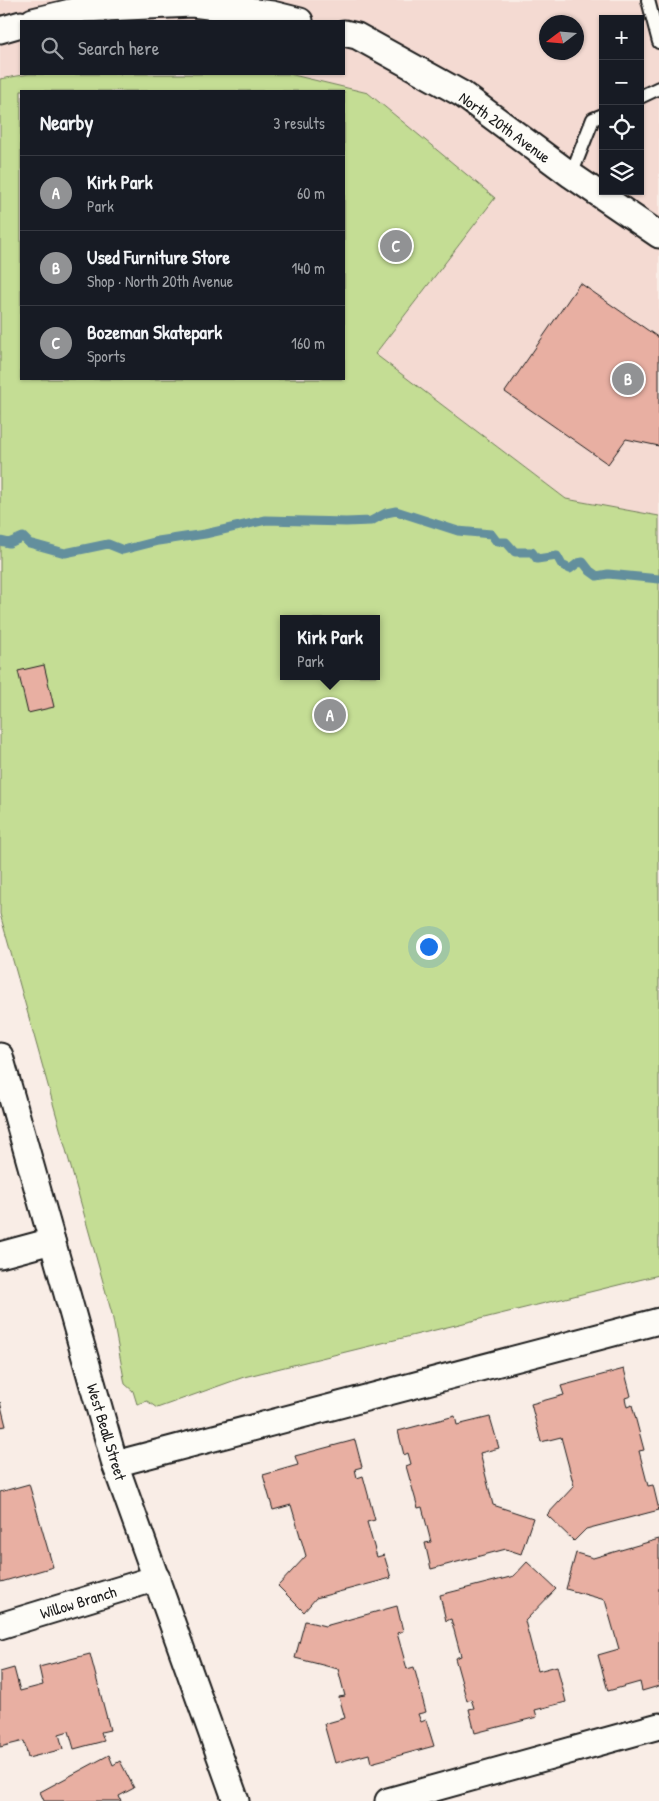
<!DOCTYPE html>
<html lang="en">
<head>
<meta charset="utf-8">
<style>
  :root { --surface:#171b24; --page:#20242c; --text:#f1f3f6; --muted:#9ea1a6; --line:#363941; --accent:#919294 }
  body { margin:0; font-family:"Patrick Hand",sans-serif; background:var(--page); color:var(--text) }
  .controls { position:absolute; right:15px; top:15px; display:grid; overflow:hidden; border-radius:0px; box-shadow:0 1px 4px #0004 }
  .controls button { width:45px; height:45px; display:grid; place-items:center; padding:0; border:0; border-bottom:1px solid var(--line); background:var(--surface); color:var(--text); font:25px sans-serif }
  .compass { position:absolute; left:539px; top:15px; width:45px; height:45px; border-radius:50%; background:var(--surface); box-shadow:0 1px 4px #0004; rotate:254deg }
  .you { position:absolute; left:428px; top:946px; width:18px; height:18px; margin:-12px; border:4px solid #fff; border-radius:50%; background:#1a73e8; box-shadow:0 0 0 8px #1a73e833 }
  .badge { display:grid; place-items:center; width:32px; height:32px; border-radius:50%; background:var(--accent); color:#fff; font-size:16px; font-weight:700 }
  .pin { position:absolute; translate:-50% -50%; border:2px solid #fff; box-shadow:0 1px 5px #0006 }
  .popup { position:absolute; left:280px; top:615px; width:100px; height:65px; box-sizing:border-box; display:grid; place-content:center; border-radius:0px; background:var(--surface); filter:drop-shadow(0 1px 4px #0005); font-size:16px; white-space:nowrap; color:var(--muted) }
  .popup b { font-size:19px; color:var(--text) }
  .popup::after { content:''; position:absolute; left:50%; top:100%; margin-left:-10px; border:10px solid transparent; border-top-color:var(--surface) }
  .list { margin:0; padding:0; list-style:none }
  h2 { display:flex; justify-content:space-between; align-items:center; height:65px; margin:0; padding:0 20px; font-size:21px }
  h2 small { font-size:16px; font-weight:400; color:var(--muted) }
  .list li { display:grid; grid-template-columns:32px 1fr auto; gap:15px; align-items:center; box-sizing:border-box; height:75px; padding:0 20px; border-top:1px solid var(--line) }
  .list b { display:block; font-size:19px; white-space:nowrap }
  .list p { margin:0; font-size:16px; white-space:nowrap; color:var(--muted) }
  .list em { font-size:16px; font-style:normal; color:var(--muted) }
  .icon { flex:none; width:28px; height:28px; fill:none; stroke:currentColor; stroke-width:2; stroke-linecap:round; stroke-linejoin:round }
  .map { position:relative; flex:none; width:659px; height:1801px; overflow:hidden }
  .search { position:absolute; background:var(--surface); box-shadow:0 1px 4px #0004; left:20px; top:20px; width:325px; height:55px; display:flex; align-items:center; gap:12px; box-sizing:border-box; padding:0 18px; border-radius:0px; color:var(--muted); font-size:19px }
  .panel { position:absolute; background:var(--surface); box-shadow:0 1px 4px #0004; left:20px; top:90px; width:325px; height:290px; border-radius:0px }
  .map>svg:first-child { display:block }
</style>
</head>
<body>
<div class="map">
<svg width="659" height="1801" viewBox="0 0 659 1801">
  <rect width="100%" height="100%" fill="#f9ede6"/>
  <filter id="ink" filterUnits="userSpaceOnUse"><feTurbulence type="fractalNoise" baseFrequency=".02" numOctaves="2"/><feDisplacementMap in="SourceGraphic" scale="10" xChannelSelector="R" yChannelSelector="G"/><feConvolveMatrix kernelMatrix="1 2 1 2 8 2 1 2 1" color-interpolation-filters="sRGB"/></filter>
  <g filter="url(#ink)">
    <path fill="#f4dad2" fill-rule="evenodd" d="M 0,0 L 659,0 L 659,516 L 566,499 L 375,354 L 495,198 L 368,93 L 289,74 L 344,74 L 344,21 L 21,21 L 21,74 L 29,74 L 0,79 ZM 603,19 L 640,19 L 640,191 L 603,191 ZM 546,22 L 576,22 L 576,52 L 546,52 Z"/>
    <path fill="#c4dd94" stroke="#707c58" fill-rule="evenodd" d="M 29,74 L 289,74 L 368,93 L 495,198 L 375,354 L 566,499 L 659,516 L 659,1275 L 244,1377 L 157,1408 L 147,1401 L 137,1404 L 133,1391 L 125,1384 L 112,1314 L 0,914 L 0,79 ZM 21,91 L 344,91 L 344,379 L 21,379 ZM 284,619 L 376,619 L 376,676 L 284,676 Z"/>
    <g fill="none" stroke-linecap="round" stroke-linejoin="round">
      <path stroke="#638f9d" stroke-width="9" d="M 0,541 L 9,543 L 23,537 L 29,543 L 65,553 L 108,544 L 123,550 L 158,541 L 205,534 L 266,520 L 346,522 L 371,521 L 386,513 L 396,511 L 458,531 L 491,534 L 497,542 L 506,542 L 515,552 L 532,552 L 537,559 L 557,556 L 562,565 L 570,569 L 578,563 L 583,562 L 590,571 L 597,576 L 608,574 L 659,579"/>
    </g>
    <g fill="#e8afa2" stroke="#1c1c1c">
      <path d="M 580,283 L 659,338 L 659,446 L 626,439 L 608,464 L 505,392 Z"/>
      <path d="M 44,665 L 54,707 L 28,713 L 18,671 Z"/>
      <path d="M 624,1369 L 631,1396 L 625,1398 L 627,1407 L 632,1405 L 644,1450 L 639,1451 L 648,1486 L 653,1485 L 659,1510 L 586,1529 L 574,1541 L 547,1515 L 574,1486 L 561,1437 L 541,1442 L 531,1404 L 564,1395 L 561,1386 Z"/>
      <path d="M 0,1402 L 6,1426 L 0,1427 Z"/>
      <path d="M 455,1416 L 457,1425 L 490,1417 L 499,1448 L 480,1453 L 493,1505 L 533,1518 L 521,1554 L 506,1549 L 431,1569 L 425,1543 L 431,1542 L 422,1507 L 418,1508 L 406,1466 L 411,1464 L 408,1453 L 404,1455 L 398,1431 Z"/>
      <path d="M 355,1440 L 362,1467 L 355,1469 L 357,1478 L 363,1476 L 375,1520 L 367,1522 L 377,1557 L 384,1555 L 391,1578 L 316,1598 L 304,1612 L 278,1586 L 306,1556 L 291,1505 L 273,1510 L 263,1475 L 298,1465 L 295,1456 Z"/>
      <path d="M 29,1484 L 53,1567 L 1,1582 L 0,1577 L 0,1492 Z"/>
      <path d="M 659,1539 L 659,1686 L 642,1691 L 640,1682 L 608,1691 L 598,1655 L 619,1649 L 605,1600 L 566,1589 L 576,1553 L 593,1558 Z"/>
      <path d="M 527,1562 L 556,1589 L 525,1621 L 538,1671 L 557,1666 L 566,1702 L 535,1710 L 537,1717 L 475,1733 L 469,1709 L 474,1708 L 471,1699 L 467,1701 L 455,1658 L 461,1656 L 451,1619 L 446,1621 L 440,1595 L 514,1576 Z"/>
      <path d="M 397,1606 L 403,1631 L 397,1633 L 407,1669 L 414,1667 L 426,1712 L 418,1714 L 421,1722 L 426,1720 L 434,1746 L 371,1763 L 369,1754 L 335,1763 L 324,1724 L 345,1718 L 339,1697 L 345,1696 L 338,1669 L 295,1658 L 305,1621 L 325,1626 Z"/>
      <path d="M 90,1654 L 110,1730 L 101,1732 L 104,1741 L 74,1749 L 69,1731 L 59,1734 L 63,1749 L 28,1758 L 24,1741 L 0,1747 L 0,1672 L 14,1668 L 20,1691 L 43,1685 L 39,1667 Z"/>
      <path d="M 109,1755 L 113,1765 L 120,1761 L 134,1788 L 119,1796 L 121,1801 L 44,1801 L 40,1792 Z"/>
    </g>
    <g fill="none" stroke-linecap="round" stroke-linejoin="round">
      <defs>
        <g id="service">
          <path d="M 648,0 L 659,42"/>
          <path d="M 640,97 L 659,88"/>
          <path d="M 571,175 L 593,119 L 603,115"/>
        </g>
        <g id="minor">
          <path d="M 33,21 L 83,9 L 192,4 L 272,14 L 300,21"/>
          <path d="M 0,30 L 21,24"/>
          <path d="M 344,33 L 357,36 L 462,94 L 571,175 L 659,235"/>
          <path d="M 0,1056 L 115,1464 L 236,1801"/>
          <path d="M 0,1255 L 52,1241"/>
          <path d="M 115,1464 L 659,1321"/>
          <path d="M 0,1626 L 157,1578"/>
          <path d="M 388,1801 L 659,1726"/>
        </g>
      </defs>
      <use href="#service" stroke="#1c1c1c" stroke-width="16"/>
      <use href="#minor" stroke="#1c1c1c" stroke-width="29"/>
      <use href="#service" stroke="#fdfcf7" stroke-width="12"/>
      <use href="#minor" stroke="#fdfcf7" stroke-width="25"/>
    </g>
  </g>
  <g text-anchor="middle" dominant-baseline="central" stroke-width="4" stroke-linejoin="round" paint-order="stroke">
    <g font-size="16" fill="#1c1c1c" stroke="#fdfcf7">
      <text transform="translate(505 127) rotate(36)">North 20th Avenue</text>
      <text transform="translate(107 1432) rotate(73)">West Beall Street</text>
      <text transform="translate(78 1602) rotate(-17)">Willow Branch</text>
    </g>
  </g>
</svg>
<div class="controls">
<button>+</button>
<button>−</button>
<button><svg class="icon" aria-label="locate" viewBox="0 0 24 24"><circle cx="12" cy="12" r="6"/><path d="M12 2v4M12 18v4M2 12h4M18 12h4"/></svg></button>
<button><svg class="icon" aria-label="layers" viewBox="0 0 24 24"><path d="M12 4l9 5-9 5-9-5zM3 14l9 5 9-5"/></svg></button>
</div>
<svg class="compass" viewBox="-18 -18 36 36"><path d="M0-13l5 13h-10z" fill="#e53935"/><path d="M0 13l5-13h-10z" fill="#9ea1a6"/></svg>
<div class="you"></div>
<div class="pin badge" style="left:330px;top:715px">A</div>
<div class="popup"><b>Kirk Park</b>Park</div>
<div class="pin badge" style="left:628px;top:379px">B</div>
<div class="pin badge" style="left:396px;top:246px">C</div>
<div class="search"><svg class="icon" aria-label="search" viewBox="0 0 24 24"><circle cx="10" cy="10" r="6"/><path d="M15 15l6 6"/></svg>Search here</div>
<section class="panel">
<h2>Nearby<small>3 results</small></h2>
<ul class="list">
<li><span class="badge">A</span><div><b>Kirk Park</b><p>Park</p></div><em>60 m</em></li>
<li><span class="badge">B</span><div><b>Used Furniture Store</b><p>Shop · North 20th Avenue</p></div><em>140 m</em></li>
<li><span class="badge">C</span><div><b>Bozeman Skatepark</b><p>Sports</p></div><em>160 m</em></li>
</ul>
</section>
</div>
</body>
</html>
